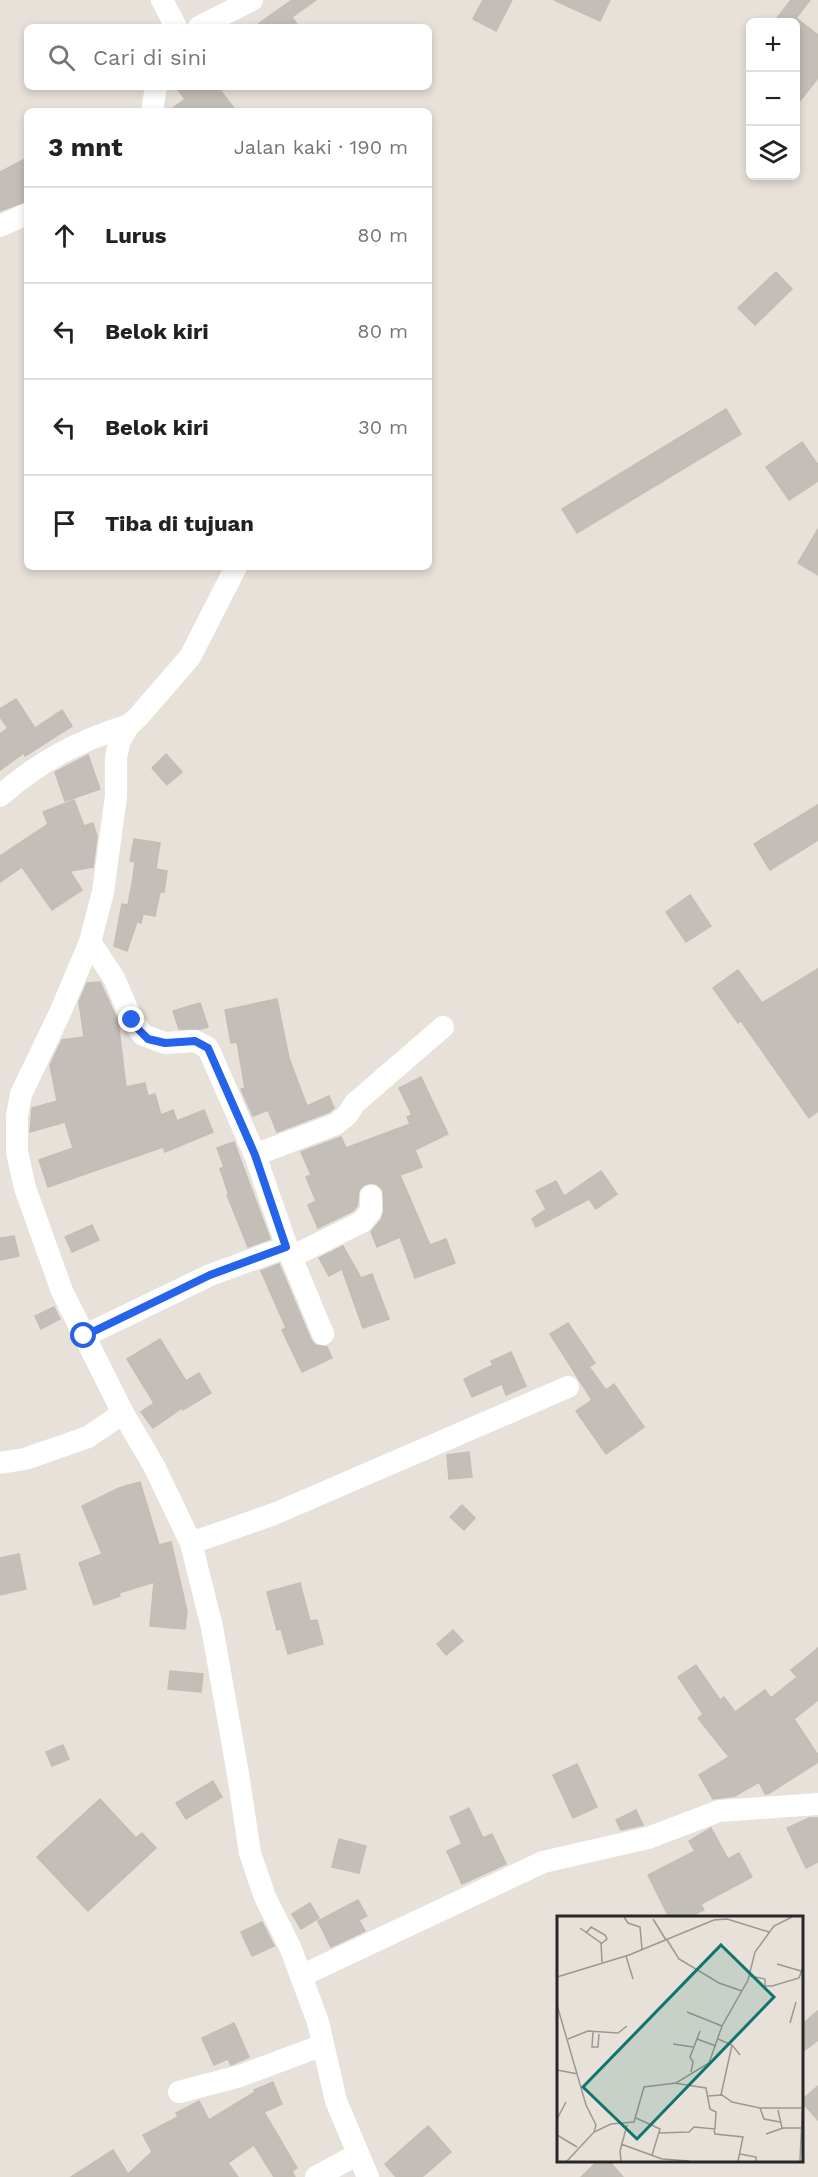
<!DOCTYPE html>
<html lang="id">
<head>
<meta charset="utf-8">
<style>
  :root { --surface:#fff; --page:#f6f6f6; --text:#222; --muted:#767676; --line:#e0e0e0 }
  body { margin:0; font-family:"Work Sans",sans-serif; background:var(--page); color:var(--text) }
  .controls { position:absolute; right:18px; top:18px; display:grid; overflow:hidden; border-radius:9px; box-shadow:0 3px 9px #0003 }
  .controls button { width:54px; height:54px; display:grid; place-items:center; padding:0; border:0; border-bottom:2px solid var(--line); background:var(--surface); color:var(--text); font:30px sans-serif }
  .stop { position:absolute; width:18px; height:18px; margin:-14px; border:4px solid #2563eb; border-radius:50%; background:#fff }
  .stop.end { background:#2563eb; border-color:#fff; box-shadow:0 2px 6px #0008 }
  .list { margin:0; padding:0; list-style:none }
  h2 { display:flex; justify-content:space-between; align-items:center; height:78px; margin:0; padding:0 24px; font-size:26px }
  h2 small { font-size:20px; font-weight:400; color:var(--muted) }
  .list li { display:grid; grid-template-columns:39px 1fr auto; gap:18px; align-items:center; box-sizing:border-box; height:96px; padding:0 24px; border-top:2px solid var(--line) }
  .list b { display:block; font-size:22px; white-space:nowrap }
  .list em { font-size:20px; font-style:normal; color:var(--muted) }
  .icon { flex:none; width:33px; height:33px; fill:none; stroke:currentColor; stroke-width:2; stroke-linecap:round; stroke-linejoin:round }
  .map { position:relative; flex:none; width:818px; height:2177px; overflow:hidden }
  .search { position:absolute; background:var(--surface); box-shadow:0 3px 9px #0003; left:24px; top:24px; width:408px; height:66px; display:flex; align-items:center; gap:15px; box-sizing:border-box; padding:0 21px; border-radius:9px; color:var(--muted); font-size:22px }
  .panel { position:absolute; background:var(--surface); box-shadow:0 3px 9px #0003; left:24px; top:108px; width:408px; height:462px; border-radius:9px }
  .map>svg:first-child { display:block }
</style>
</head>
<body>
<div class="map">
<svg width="818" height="2177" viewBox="0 0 818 2177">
  <rect width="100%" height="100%" fill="#e8e1d9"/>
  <g fill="#c4beb9" stroke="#c3bdb4" stroke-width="1.5">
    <path d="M 292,0 L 316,0 L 292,17 L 299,27 L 254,27 Z"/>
    <path d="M 483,0 L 512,0 L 496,31 L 473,19 Z"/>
    <path d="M 554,0 L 610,0 L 600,21 Z"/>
    <path d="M 791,0 L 810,0 L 796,18 L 818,35 L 818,78 L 795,107 L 795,20 L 793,22 L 774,22 Z"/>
    <path d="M 176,87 L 218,87 L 236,111 L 169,111 L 185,99 Z"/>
    <path d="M 27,158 L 27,201 L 0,211 L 0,172 Z"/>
    <path d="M 776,272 L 792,289 L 755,325 L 738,308 Z"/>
    <path d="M 726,409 L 741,434 L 577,533 L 562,509 Z"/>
    <path d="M 802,442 L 818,465 L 818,481 L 789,500 L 766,467 Z"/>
    <path d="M 818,529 L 818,575 L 798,563 Z"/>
    <path d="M 16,699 L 35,728 L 62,710 L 72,726 L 25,756 L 24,753 L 0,770 L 0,734 L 8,728 L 0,717 L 0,709 Z"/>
    <path d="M 166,754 L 182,772 L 167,785 L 152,768 Z"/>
    <path d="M 88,755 L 100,789 L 65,801 L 55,772 Z"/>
    <path d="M 74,800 L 84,826 L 93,823 L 97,836 L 93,867 L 70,871 L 82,890 L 52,910 L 22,867 L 0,882 L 0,856 L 48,824 L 43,812 Z"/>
    <path d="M 818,805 L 818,840 L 770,870 L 754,844 Z"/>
    <path d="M 134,839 L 160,843 L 156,869 L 167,871 L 164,892 L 160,892 L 155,916 L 143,914 L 141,923 L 137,922 L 127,951 L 114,946 L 122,904 L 128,905 L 132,884 L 135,862 L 130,861 Z"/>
    <path d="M 690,895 L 711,926 L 686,942 L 666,912 Z"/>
    <path d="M 818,969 L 818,1111 L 809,1118 L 741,1021 L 738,1023 L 713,988 L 738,970 L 762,1003 Z"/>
    <path d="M 100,982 L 118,1021 L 126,1087 L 145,1083 L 148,1096 L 155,1094 L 161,1115 L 173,1110 L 177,1121 L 204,1110 L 213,1132 L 165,1152 L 163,1147 L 48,1187 L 39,1160 L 73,1148 L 65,1122 L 30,1132 L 32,1108 L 57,1101 L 50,1065 L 62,1040 L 84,1037 L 79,1002 L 87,983 Z"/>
    <path d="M 277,999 L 289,1058 L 307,1106 L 329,1096 L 334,1108 L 329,1112 L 277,1132 L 268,1110 L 253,1116 L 241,1089 L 245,1088 L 237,1042 L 231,1043 L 225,1010 Z"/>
    <path d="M 200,1003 L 208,1027 L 201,1029 L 179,1029 L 173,1011 Z"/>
    <path d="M 421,1077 L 448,1134 L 415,1150 L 422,1167 L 400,1175 L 430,1245 L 446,1239 L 455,1263 L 415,1278 L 400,1237 L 377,1247 L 371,1232 L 381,1220 L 384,1211 L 383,1190 L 377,1184 L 370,1183 L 364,1185 L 359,1190 L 357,1206 L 353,1211 L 318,1228 L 308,1205 L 316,1201 L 306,1177 L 311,1175 L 301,1152 L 341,1137 L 346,1148 L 410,1124 L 407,1117 L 412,1115 L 399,1088 Z"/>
    <path d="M 234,1142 L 270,1239 L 248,1247 L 227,1195 L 229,1195 L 220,1169 L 224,1167 L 217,1148 Z"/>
    <path d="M 601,1171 L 617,1194 L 596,1209 L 589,1199 L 536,1227 L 532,1219 L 546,1209 L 536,1191 L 556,1181 L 564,1196 Z"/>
    <path d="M 92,1225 L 99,1240 L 72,1252 L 65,1237 Z"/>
    <path d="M 14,1236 L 19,1256 L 0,1260 L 0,1238 Z"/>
    <path d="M 343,1246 L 361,1278 L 372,1274 L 389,1319 L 363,1328 L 342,1269 L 329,1276 L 319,1258 Z"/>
    <path d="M 279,1264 L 311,1340 L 315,1345 L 327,1347 L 332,1358 L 302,1372 L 282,1330 L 286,1328 L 261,1271 Z"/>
    <path d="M 54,1307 L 60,1319 L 41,1329 L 35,1316 Z"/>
    <path d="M 568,1323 L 595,1363 L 589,1367 L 606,1390 L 614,1384 L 644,1427 L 606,1454 L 576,1411 L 592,1400 L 550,1334 Z"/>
    <path d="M 160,1339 L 186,1381 L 199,1373 L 211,1393 L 183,1410 L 182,1408 L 153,1428 L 141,1412 L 154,1403 L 127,1359 Z"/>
    <path d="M 511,1352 L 526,1386 L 506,1395 L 502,1384 L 472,1397 L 464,1379 L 493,1365 L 491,1361 Z"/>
    <path d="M 469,1452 L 472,1477 L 449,1479 L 447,1455 Z"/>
    <path d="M 140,1482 L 159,1545 L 171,1542 L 187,1611 L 185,1629 L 150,1626 L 154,1582 L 119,1593 L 120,1596 L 94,1605 L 79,1563 L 102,1554 L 82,1506 L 119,1488 Z"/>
    <path d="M 462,1505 L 475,1518 L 464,1530 L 450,1517 Z"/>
    <path d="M 19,1554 L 26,1589 L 0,1595 L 0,1558 Z"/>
    <path d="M 300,1583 L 310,1621 L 317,1620 L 323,1644 L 288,1654 L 281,1629 L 277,1630 L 267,1592 Z"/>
    <path d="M 453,1630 L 463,1641 L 446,1655 L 437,1644 Z"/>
    <path d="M 818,1648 L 818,1700 L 794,1719 L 818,1755 L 818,1762 L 768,1794 L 765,1794 L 759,1782 L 735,1796 L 713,1799 L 699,1775 L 729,1757 L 698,1718 L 703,1714 L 678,1677 L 696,1665 L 720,1700 L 724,1697 L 735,1712 L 765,1690 L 771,1698 L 797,1677 L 791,1670 Z"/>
    <path d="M 170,1671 L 203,1674 L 201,1692 L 168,1689 Z"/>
    <path d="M 63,1745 L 69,1759 L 52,1766 L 46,1752 Z"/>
    <path d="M 577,1764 L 597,1807 L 573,1818 L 553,1775 Z"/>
    <path d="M 213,1781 L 222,1797 L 186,1819 L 176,1803 Z"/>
    <path d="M 100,1799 L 136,1838 L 142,1833 L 156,1848 L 88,1911 L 37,1857 Z"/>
    <path d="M 469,1808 L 483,1838 L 492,1834 L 506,1864 L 462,1884 L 447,1851 L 462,1844 L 450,1817 Z"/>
    <path d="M 636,1810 L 643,1825 L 621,1830 L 616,1820 Z"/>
    <path d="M 809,1818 L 818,1818 L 818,1862 L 806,1868 L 787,1828 Z"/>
    <path d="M 711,1828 L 728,1859 L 739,1853 L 752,1877 L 701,1904 L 704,1910 L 689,1917 L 669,1917 L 648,1875 L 695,1851 L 689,1841 Z"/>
    <path d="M 339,1839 L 366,1846 L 359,1873 L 332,1867 Z"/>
    <path d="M 358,1900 L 367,1916 L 359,1920 L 365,1931 L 331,1947 L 318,1921 Z"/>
    <path d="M 310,1903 L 319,1918 L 301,1929 L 292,1914 Z"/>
    <path d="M 262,1922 L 274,1946 L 252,1956 L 241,1932 Z"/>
    <path d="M 818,2011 L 818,2040 L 801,2053 L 801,2025 Z"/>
    <path d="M 234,2023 L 249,2057 L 231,2065 L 228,2059 L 214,2065 L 202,2038 Z"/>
    <path d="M 273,2082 L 282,2104 L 264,2112 L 297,2168 L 292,2171 L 295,2177 L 274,2177 L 254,2145 L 228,2163 L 238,2177 L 71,2177 L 113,2150 L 128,2174 L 152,2152 L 143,2135 L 178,2117 L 176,2113 L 199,2101 L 209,2120 L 255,2092 L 254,2090 Z"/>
    <path d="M 818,2086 L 818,2120 L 801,2101 Z"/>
    <path d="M 428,2126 L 451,2152 L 422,2177 L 396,2177 L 385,2164 Z"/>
    <path d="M 599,2160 L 608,2160 L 623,2177 L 581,2177 Z"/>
  </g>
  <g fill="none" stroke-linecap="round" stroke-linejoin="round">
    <g stroke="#fff" stroke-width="22">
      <path d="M 162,0 L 176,27"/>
      <path d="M 199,27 L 252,0"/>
      <path d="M 152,111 L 156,87"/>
      <path d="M 0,226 L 27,214"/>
      <path d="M 236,567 L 190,657 L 138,717 L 129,725 L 120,740 L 116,757 L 116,796 L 103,892 L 90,942 L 59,1015 L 21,1094 L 17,1116 L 17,1152 L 25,1188 L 62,1291 L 123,1413 L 154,1466 L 191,1543 L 212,1627 L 238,1774 L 250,1853 L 265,1897 L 291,1949 L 318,2022 L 336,2101 L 368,2177"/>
      <path d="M 0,796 C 40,761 78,741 129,725"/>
      <path d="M 90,942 L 114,978 L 132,1020 L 143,1035 L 165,1043 L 195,1041 L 208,1048 L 255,1155 L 287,1247 L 323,1334"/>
      <path d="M 255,1155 L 336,1124 L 347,1115 L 355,1103 L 443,1027"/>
      <path d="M 291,1257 L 362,1222 L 371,1211 L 371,1196"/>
      <path d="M 84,1336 L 210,1275 L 287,1247"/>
      <path d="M 0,1463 L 25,1459 L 88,1437 L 123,1413"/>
      <path d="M 191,1543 L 274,1514 L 568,1387"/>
      <path d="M 301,1976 L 543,1862 L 648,1838 L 719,1811 L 818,1804"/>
      <path d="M 179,2092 L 240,2076 L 323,2045"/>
      <path d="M 316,2177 L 358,2154"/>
    </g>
  </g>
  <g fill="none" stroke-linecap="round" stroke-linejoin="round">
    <path stroke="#2563eb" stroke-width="8" d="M 84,1336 L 210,1275 L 286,1247 L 255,1155 L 208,1048 L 195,1041 L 165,1043 L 148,1039 L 138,1029 L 132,1020"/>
  </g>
  <g transform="translate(557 1916)">
    <rect width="246" height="246" fill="#e8e1d9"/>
    <path fill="none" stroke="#9b9792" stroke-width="1.5" d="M 67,1 L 71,7 L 83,11 L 85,33M 96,3 L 109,24M 23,12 L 44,27 L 45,46M 29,17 L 34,11 L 48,19 L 50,23 L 44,28M 110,24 L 122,43 L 162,67 L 185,75M 69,40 L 76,63M 220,48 L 244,55M 193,60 L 208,63 L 208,70 L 215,70 L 242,62 L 246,51M 0,61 L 72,39 L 157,4 L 170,3 L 212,16M 0,89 L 29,189 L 39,209 L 37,216M 130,96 L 165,110M 233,107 L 239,86M 36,116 L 35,131 L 41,131 L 42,118M 11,123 L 31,115 L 61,117 L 70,110M 140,123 L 159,130M 161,123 L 175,129 L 183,139M 116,128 L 136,131M 0,154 L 21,158M 134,156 L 136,146 L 133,141 L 143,115M 164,179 L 175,129M 151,180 L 165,179 L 175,186 L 203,192 L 244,192M 203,192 L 207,203 L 223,206M 221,194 L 225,212 L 245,212M 79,202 L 103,213 L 95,239M 0,203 L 9,186M 157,214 L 158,218 L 186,221 L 181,245M 102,217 L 132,216 L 137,211 L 158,213 L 159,196 L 153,193 L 149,172 L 117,167M 209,218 L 226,212M 0,219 L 20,231M 64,228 L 105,243 L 132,245M 183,238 L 199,241 L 199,245M 10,245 L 37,216 L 54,208 L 77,206 L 87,171 L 119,167 L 152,147 L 165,110 L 191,64 L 198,36 L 217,10 L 235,1M 64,245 L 63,235 L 70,209M 243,245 L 246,181"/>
    <path fill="#0f766e" fill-opacity="0.15" stroke="#0f766e" stroke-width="3" d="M 164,29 L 217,81 L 80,223 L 26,171 Z"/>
    <rect width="246" height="246" fill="none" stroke="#272727" stroke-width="3"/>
  </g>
</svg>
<div class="controls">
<button>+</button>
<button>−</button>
<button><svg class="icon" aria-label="layers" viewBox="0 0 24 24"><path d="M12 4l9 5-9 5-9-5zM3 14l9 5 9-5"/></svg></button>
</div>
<div class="stop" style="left:84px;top:1336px"></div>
<div class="stop end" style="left:132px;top:1020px"></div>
<div class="search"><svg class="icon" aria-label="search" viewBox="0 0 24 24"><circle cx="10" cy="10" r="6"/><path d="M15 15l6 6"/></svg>Cari di sini</div>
<section class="panel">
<h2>3 mnt<small>Jalan kaki · 190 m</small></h2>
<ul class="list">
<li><svg class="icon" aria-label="ahead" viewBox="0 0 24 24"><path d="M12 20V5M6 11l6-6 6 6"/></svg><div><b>Lurus</b></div><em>80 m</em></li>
<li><svg class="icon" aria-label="left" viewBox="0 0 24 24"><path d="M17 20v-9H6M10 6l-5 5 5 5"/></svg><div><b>Belok kiri</b></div><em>80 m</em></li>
<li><svg class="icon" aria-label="left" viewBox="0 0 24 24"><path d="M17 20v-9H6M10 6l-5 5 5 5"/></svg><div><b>Belok kiri</b></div><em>30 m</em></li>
<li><svg class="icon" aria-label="arrive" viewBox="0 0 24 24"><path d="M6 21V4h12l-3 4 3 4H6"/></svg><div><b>Tiba di tujuan</b></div></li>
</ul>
</section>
</div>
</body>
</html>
